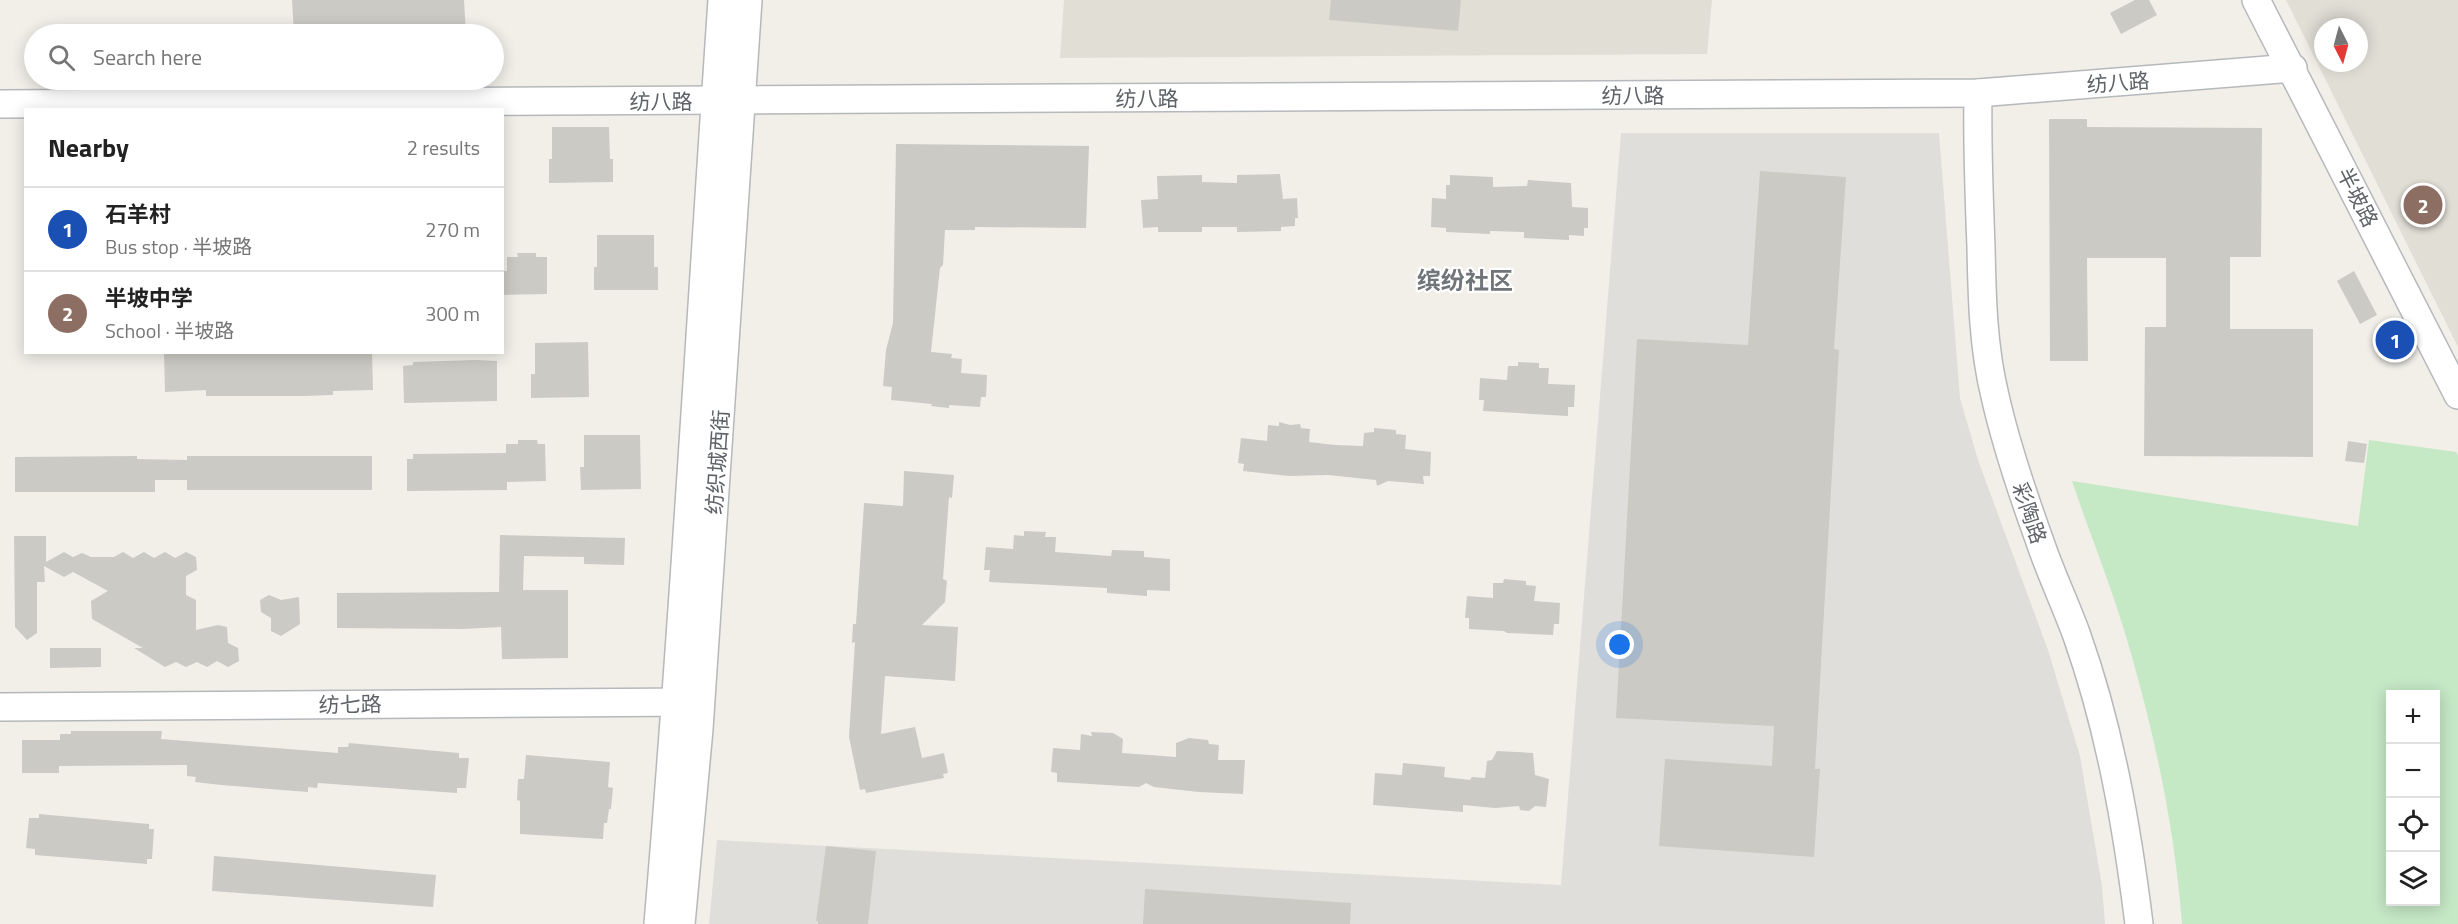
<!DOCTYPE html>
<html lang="en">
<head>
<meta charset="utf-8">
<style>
  :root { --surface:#fff; --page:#f6f6f6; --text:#222; --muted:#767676; --line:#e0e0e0; --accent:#0f766e }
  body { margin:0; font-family:"Titillium Web","Noto Sans SC",sans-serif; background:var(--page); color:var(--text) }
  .controls { position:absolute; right:18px; bottom:18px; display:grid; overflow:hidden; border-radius:0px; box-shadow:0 3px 15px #0003 }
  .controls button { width:54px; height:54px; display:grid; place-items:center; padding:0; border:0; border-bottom:2px solid var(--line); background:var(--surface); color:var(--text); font:30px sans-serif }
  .compass { position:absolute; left:2314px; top:18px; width:54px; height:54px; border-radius:50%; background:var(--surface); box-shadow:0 3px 15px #0003; rotate:174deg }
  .you { position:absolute; left:1620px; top:645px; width:21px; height:21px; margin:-15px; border:4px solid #fff; border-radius:50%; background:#1a73e8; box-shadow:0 0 0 9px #1a73e833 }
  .badge { display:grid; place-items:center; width:39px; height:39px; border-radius:50%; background:var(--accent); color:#fff; font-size:20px; font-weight:700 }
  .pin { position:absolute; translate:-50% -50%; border:3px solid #fff; box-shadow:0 2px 6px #0006 }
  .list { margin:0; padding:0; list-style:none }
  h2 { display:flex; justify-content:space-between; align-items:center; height:78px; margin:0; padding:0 24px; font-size:26px }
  h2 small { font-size:20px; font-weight:400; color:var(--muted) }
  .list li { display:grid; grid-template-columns:39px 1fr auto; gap:18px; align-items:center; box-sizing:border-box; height:84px; padding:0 24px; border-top:2px solid var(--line) }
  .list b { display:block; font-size:22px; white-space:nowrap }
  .list p { margin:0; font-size:20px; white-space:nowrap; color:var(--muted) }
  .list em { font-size:20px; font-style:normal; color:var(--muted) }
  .icon { flex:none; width:33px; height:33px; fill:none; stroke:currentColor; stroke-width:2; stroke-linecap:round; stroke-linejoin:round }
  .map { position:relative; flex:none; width:2458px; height:924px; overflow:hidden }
  .search { position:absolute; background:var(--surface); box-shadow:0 3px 15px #0003; left:24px; top:24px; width:480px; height:66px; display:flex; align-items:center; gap:15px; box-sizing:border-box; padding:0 21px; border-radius:33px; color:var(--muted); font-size:22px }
  .panel { position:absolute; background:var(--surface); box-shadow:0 3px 15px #0003; left:24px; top:108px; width:480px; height:246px; border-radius:0px }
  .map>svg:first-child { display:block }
</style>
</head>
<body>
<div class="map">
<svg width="2458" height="924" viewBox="0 0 2458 924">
  <rect width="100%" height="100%" fill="#f1efe8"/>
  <path fill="#e0deda" d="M 1621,133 L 1939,133 L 1960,398 L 1978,460 L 2048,650 L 2080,756 L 2102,886 L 2105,924 L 709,924 L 717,840 L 1561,885 Z"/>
  <g fill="#e1ded6" fill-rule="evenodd">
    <path d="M 1064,0 L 1712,0 L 1707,54 L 1060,58 Z"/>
    <path d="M 2286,0 L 2458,0 L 2458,347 ZM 2323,27 L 2359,27 L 2359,63 L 2323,63 Z"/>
  </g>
  <path fill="#c5e8c5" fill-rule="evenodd" d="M 2369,440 L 2456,452 L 2458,456 L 2458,924 L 2182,924 C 2175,831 2156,740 2130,650 C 2114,593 2091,537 2072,481 L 2358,526 ZM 2390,694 L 2436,694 L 2436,902 L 2390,902 Z"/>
  <g fill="#cccac5">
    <path d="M 292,0 L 464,0 L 466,34 L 294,34 Z"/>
    <path d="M 1331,0 L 1461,0 L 1458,31 L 1329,20 Z"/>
    <path d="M 2135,0 L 2149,0 L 2157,15 L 2121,34 L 2110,13 Z"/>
    <path d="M 2049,119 L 2087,119 L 2087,127 L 2262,128 L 2261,257 L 2230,257 L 2230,329 L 2313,329 L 2313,457 L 2144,456 L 2145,327 L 2166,327 L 2166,258 L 2087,258 L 2088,361 L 2050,361 Z"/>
    <path d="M 552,127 L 609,127 L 610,159 L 613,159 L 613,182 L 549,183 L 549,159 L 552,159 Z"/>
    <path d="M 896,144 L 1089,146 L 1086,228 L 975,227 L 975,230 L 945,230 L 943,265 L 940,268 L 931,352 L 952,354 L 951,358 L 962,359 L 961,373 L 987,375 L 986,397 L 981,397 L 980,407 L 949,405 L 949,408 L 931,406 L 932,404 L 891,400 L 892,387 L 883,386 L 886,350 L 893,323 Z"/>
    <path d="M 1760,171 L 1846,177 L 1834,349 L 1839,350 L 1815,769 L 1820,769 L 1814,857 L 1659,846 L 1665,759 L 1772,766 L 1774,726 L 1616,718 L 1637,339 L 1748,345 Z"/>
    <path d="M 1280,174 L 1283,199 L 1297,198 L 1298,218 L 1295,218 L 1295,226 L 1281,227 L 1281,231 L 1237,232 L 1237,227 L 1202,227 L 1202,232 L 1158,232 L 1158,227 L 1143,228 L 1141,200 L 1158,199 L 1157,176 L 1202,175 L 1202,182 L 1237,183 L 1237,175 Z"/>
    <path d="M 1450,175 L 1493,177 L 1493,187 L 1527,186 L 1528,180 L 1571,183 L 1572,207 L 1588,208 L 1588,228 L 1584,228 L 1584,236 L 1569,235 L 1569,240 L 1524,238 L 1524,232 L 1490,231 L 1490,234 L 1446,232 L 1446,228 L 1431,227 L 1432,198 L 1446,199 L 1446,185 L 1450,185 Z"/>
    <path d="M 597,235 L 654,235 L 654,267 L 658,267 L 658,290 L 594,290 L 594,267 L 597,267 Z"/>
    <path d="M 517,253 L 536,253 L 536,257 L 547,257 L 547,294 L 502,295 L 502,271 L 507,271 L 507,257 L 518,257 Z"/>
    <path d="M 2354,271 L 2377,315 L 2360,324 L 2337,281 Z"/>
    <path d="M 588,342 L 589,397 L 531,398 L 531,374 L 535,374 L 535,343 Z"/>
    <path d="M 164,352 L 372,352 L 373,390 L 333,391 L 333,395 L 304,396 L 206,396 L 206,390 L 165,392 Z"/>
    <path d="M 476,360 L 497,361 L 497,401 L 404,403 L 403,366 L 413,365 L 413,362 Z"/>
    <path d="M 1518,362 L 1539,363 L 1539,368 L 1549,368 L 1548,384 L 1575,385 L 1574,407 L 1568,407 L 1568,416 L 1483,411 L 1484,400 L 1479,400 L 1480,378 L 1507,380 L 1508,366 L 1518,366 Z"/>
    <path d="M 1279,422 L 1290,425 L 1300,424 L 1301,428 L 1310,429 L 1309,442 L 1335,445 L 1363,446 L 1364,433 L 1374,432 L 1374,428 L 1396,430 L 1396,434 L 1406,435 L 1405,449 L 1431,452 L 1430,476 L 1423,476 L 1424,484 L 1388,481 L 1377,486 L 1376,480 L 1328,475 L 1289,476 L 1243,471 L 1244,464 L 1238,463 L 1241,438 L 1267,441 L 1268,425 L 1279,426 Z"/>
    <path d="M 584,435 L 640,435 L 641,489 L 581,490 L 580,467 L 584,467 Z"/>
    <path d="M 518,440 L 537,440 L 538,444 L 545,444 L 546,481 L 507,482 L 507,490 L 407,491 L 407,459 L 413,459 L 413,454 L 506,453 L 506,444 L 518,444 Z"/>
    <path d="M 2348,441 L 2367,444 L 2364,463 L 2345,461 Z"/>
    <path d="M 137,456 L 137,459 L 187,460 L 187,456 L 372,456 L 372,490 L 187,490 L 187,480 L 155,480 L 155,492 L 15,492 L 15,457 Z"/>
    <path d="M 904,471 L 954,475 L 952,498 L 949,497 L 943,579 L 947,581 L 945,602 L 922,625 L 958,627 L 955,681 L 885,676 L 881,734 L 915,727 L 922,758 L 944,753 L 948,773 L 943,774 L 944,778 L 866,793 L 865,789 L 860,790 L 849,737 L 855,642 L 852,643 L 853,624 L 856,624 L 864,503 L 903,506 Z"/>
    <path d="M 1024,531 L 1046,532 L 1045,537 L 1056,537 L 1055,552 L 1111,556 L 1112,550 L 1144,551 L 1144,557 L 1170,559 L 1170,591 L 1147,590 L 1147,596 L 1107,593 L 1107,588 L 989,582 L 990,570 L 984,570 L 986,547 L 1013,549 L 1014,535 L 1024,536 Z"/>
    <path d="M 500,535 L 625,538 L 624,565 L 584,564 L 584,557 L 524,556 L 523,590 L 568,590 L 568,658 L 502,659 L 501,627 L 462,629 L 337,628 L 337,593 L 499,592 Z"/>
    <path d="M 14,536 L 46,536 L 46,562 L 64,552 L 73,557 L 82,553 L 91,557 L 114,557 L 123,552 L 133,558 L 144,552 L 154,558 L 165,552 L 175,558 L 186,552 L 196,557 L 197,570 L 186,576 L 186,595 L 196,600 L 196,630 L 218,625 L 227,627 L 228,643 L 238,648 L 239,661 L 228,667 L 217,661 L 207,667 L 197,662 L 186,667 L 176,662 L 165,667 L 134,648 L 143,648 L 92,619 L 91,601 L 108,591 L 73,572 L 64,577 L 44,566 L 45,582 L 37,582 L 37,633 L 27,640 L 15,627 Z"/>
    <path d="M 1504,579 L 1526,581 L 1526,585 L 1536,586 L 1534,601 L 1560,603 L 1559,624 L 1554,624 L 1553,635 L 1507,633 L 1504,631 L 1469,629 L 1469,618 L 1465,618 L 1467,596 L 1493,598 L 1493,583 L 1503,583 Z"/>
    <path d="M 269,595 L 281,600 L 299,597 L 300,624 L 281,636 L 271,631 L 271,618 L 261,612 L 260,600 Z"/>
    <path d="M 50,648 L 101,648 L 101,667 L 50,668 Z"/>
    <path d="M 71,731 L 162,731 L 161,739 L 338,753 L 338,747 L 348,747 L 349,743 L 459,753 L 459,758 L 469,758 L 466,788 L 457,788 L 457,793 L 318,783 L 317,788 L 308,787 L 308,792 L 221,785 L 195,782 L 196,777 L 187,776 L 187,765 L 59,766 L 59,773 L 22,773 L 22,740 L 60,740 L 60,734 L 71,734 Z"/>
    <path d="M 1091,732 L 1113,733 L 1123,739 L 1122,753 L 1176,757 L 1176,743 L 1189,738 L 1208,740 L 1209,744 L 1219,745 L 1218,760 L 1245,760 L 1243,794 L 1199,792 L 1154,787 L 1146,783 L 1139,787 L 1057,782 L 1057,773 L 1051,772 L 1053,748 L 1080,750 L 1081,734 L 1092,736 Z"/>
    <path d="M 1497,751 L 1533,753 L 1535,775 L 1549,779 L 1546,807 L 1535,806 L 1529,811 L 1520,810 L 1519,806 L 1495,808 L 1463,805 L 1463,812 L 1373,805 L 1375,773 L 1402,775 L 1403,763 L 1445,767 L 1444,777 L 1470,780 L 1472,777 L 1485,778 L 1487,761 L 1492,760 Z"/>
    <path d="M 526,755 L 610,762 L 608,787 L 613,788 L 611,809 L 609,809 L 607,823 L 604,823 L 603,839 L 520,834 L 520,801 L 517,800 L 518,779 L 524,779 Z"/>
    <path d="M 39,814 L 149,824 L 149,829 L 154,829 L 152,859 L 147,859 L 147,864 L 35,855 L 35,849 L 26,848 L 29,818 L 39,818 Z"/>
    <path d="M 826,846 L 876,851 L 868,924 L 818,924 L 818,921 L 816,921 Z"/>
    <path d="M 214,856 L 436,875 L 433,907 L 212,891 Z"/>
    <path d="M 1145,889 L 1351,903 L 1350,924 L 1143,924 Z"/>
  </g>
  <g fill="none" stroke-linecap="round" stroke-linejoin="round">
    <defs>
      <g id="tertiary">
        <path d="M 2256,0 L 2458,395"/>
        <path d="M 1978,93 C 1977,145 1979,196 1981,247 C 1982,297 1983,347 1995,396 C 2006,445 2022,492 2039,539 C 2050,572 2065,603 2077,636 C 2110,729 2127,827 2139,924"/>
        <path d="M 0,104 L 1978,93 L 2293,68"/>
        <path d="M 0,707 L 695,702"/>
        <path d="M 658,924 C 684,616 701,308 722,0"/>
        <path d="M 681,924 L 699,729 L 748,0"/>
      </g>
    </defs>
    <use href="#tertiary" stroke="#b5b8bc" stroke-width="30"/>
    <use href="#tertiary" stroke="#fff" stroke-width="27"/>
  </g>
  <g text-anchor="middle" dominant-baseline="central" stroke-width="4.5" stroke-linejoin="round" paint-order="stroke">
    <g font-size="21" fill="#5f6368" stroke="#fff">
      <text transform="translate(2118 82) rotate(-4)">纺八路</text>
      <text x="1633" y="95">纺八路</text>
      <text x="1147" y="98">纺八路</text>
      <text x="661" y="101">纺八路</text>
      <text transform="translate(2358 197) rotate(63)">半坡路</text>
      <text transform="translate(717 462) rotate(-86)">纺织城西街</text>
      <text transform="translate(2030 513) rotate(71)">彩陶路</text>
      <text transform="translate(350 704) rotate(-1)">纺七路</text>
    </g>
    <g font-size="24" font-weight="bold" fill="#70757a" stroke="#fff">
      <text x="1465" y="280">缤纷社区</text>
    </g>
  </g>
</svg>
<div class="controls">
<button>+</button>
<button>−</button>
<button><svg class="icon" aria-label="locate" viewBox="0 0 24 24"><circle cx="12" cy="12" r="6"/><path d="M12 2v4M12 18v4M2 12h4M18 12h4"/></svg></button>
<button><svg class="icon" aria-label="layers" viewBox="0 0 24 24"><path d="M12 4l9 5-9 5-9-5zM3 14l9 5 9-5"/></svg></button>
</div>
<svg class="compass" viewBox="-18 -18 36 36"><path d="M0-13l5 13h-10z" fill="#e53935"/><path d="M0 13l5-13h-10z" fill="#767676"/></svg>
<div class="you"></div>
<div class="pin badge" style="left:2395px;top:340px;background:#1a4fb4">1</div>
<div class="pin badge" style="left:2423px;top:205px;background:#8d6e63">2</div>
<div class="search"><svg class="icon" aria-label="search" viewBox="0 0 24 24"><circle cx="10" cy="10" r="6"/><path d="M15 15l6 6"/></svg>Search here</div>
<section class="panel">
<h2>Nearby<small>2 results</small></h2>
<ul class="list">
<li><span class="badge" style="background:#1a4fb4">1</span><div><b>石羊村</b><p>Bus stop · 半坡路</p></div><em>270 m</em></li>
<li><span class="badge" style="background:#8d6e63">2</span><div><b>半坡中学</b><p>School · 半坡路</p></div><em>300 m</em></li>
</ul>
</section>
</div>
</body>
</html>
